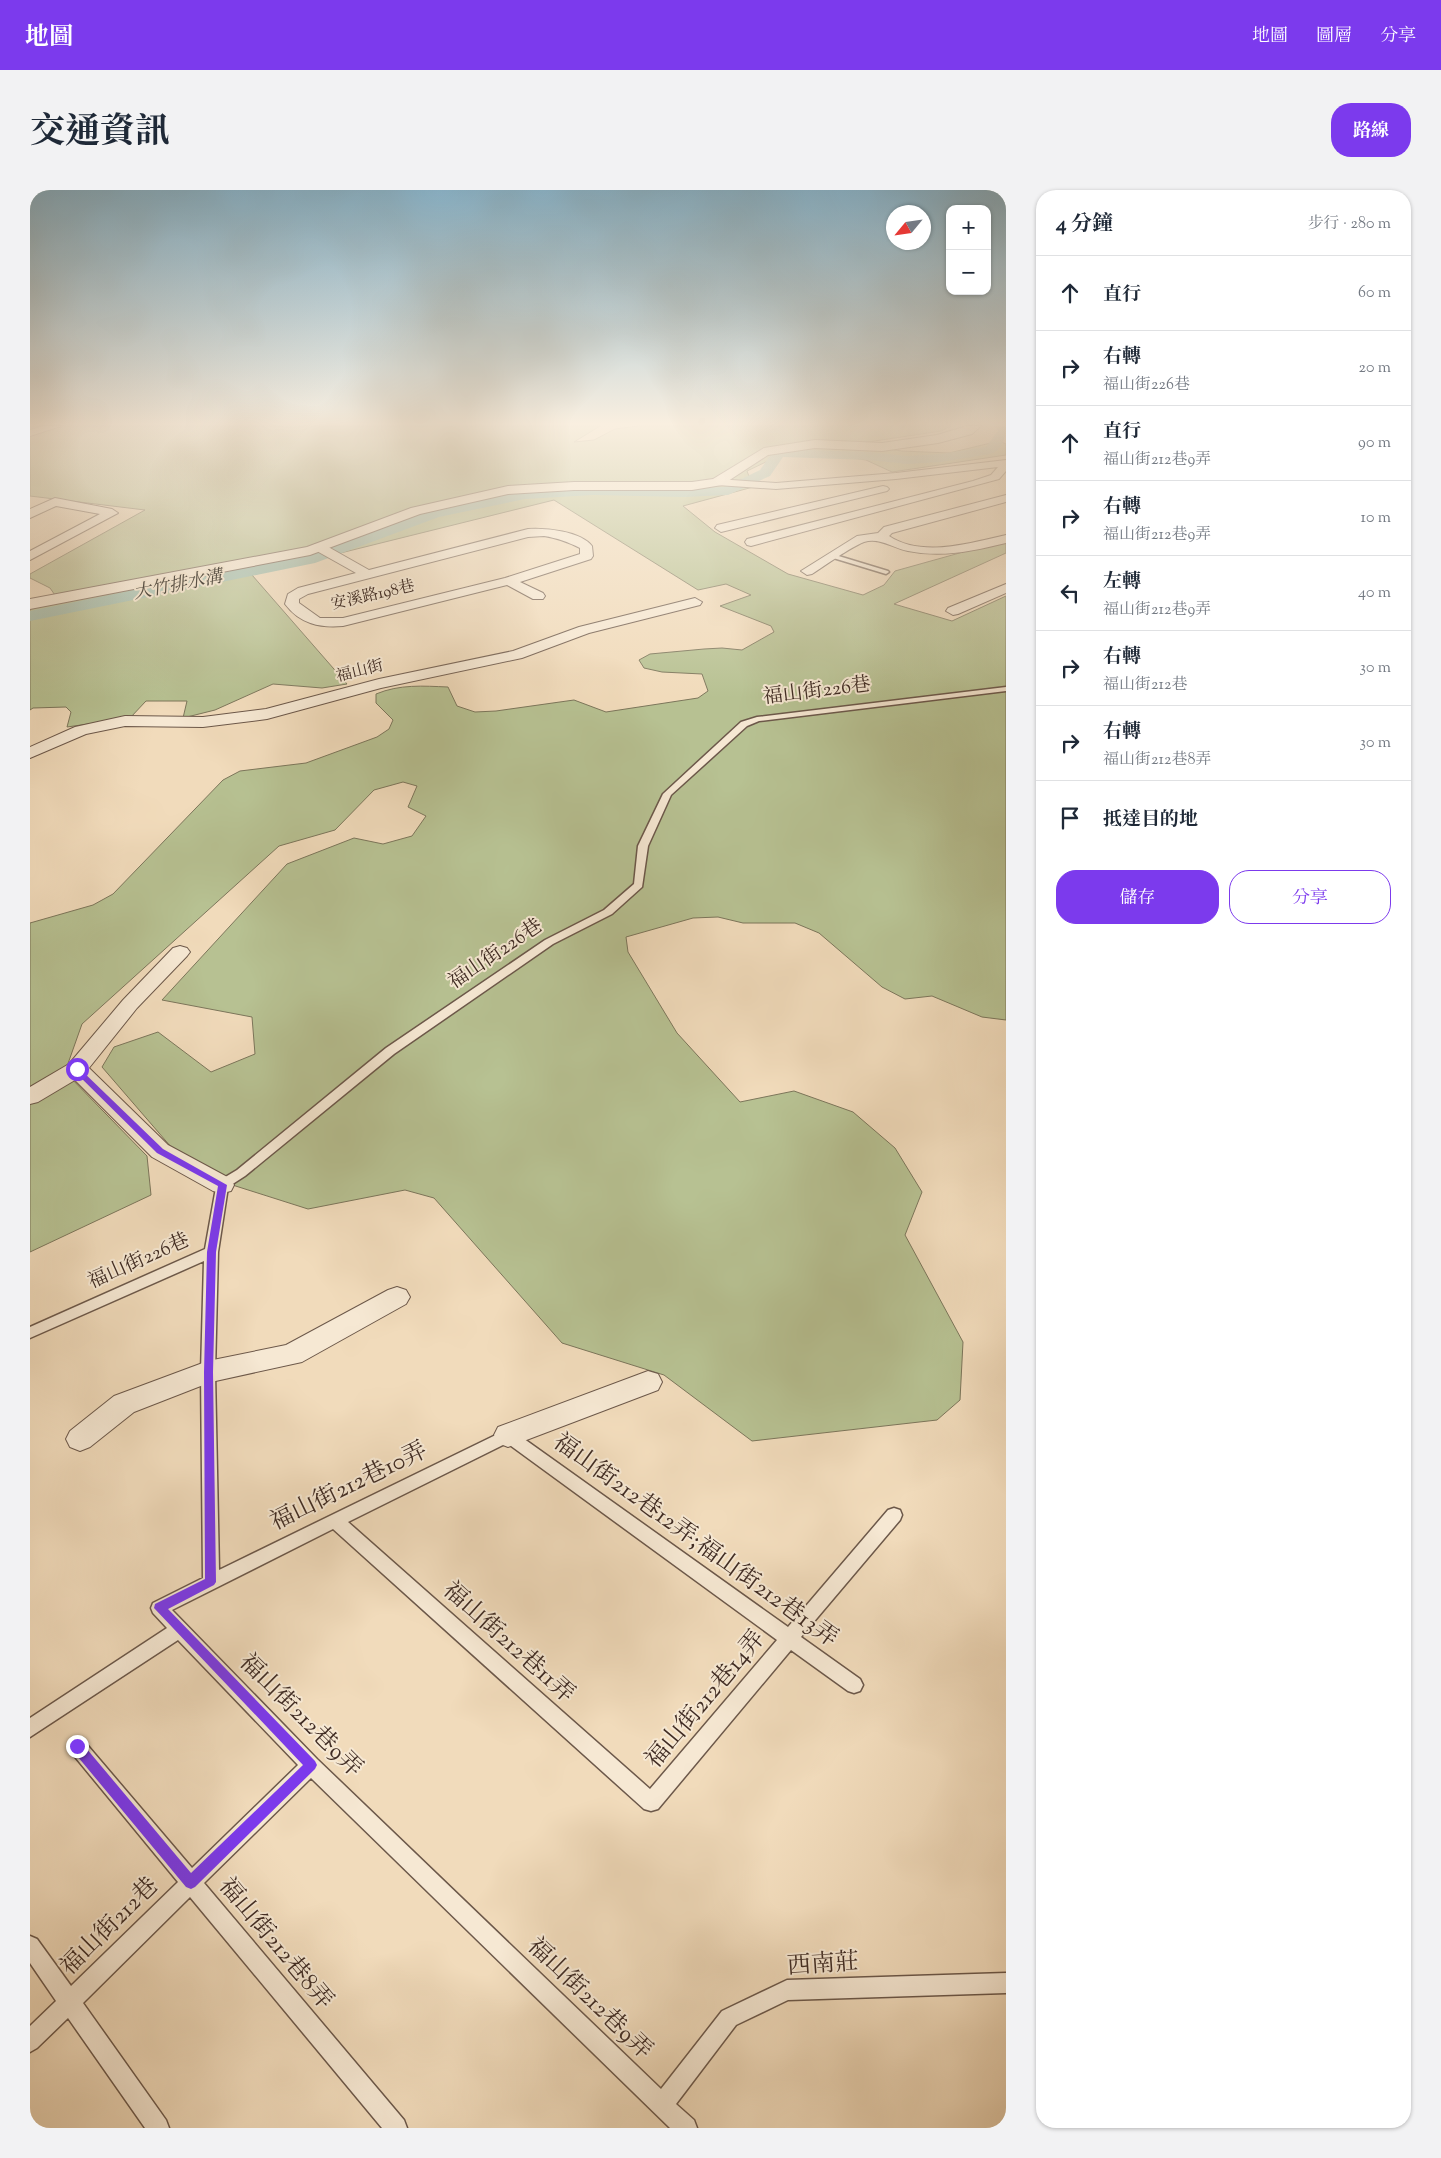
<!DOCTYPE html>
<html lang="zh-TW">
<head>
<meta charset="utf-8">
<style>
  :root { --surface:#fff; --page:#f2f2f3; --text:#1f2937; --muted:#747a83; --line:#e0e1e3; --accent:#7c3aed }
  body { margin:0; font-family:"Sorts Mill Goudy","Noto Serif TC",serif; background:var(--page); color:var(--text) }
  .controls { position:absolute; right:15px; top:15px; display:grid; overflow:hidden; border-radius:10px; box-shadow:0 1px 4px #0004 }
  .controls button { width:45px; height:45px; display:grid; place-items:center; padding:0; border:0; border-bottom:1px solid var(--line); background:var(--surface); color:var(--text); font:25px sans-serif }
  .compass { position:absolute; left:856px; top:15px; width:45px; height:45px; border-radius:50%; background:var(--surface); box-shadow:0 1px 4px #0004; rotate:241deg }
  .stop { position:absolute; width:15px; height:15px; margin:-11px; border:4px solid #7c3aed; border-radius:50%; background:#fff }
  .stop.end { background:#7c3aed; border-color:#fff; box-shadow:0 1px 5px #0008 }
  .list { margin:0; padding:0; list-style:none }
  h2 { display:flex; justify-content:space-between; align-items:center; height:65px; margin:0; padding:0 20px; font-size:21px }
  h2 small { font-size:16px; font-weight:400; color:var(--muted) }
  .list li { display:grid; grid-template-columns:32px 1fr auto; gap:15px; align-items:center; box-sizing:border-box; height:75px; padding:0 20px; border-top:1px solid var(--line) }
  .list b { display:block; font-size:19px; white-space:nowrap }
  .list p { margin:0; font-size:16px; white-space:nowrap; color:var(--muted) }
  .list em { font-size:16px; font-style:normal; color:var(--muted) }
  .actions { display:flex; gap:10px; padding:15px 20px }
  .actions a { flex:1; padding:11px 0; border:1px solid var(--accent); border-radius:20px; text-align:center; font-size:18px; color:var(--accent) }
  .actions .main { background:var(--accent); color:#fff }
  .icon { flex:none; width:28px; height:28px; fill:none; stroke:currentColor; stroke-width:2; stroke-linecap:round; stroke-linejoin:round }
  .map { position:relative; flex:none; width:976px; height:1938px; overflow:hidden; border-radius:20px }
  header { display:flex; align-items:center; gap:30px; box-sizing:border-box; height:70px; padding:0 25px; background:var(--accent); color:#fff }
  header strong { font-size:24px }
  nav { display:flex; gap:28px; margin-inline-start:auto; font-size:18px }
  .intro { display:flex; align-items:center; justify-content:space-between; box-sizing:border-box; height:120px; padding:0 30px }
  h1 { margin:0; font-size:35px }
  .button { padding:12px 22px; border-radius:20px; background:var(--accent); color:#fff; font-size:18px; font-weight:700 }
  main { display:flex; gap:30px; padding:0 30px }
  aside { flex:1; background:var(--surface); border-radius:20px; box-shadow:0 1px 4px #0004 }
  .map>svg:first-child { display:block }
</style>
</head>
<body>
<header>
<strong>地圖</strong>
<nav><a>地圖</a><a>圖層</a><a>分享</a></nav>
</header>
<div class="intro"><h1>交通資訊</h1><a class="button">路線</a></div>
<main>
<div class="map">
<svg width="976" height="1938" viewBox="0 0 976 1938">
  <rect width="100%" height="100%" fill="#f1dbbb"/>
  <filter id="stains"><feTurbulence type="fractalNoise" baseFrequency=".004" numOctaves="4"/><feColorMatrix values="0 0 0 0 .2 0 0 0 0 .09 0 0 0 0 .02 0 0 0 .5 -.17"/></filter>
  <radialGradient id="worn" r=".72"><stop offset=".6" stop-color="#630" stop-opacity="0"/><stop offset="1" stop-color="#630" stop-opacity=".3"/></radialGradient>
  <path fill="#b7c192" stroke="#7c765b" d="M 0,236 L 570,236 L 544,252 L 564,250 L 585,239 L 608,236 L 921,236 L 911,241 L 838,252 L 842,257 L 872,261 L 919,263 L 969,251 L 976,254 L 976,265 L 862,282 L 836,270 L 763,259 L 717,281 L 723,297 L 653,316 L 685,342 L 758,384 L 833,405 L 854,395 L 865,381 L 976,350 L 976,363 L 864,414 L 922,431 L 976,406 L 976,830 L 952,827 L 902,806 L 875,809 L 852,797 L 789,743 L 765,733 L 713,733 L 688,727 L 663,728 L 596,747 L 598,762 L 647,843 L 710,912 L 764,901 L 823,922 L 865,958 L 892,1002 L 875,1045 L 933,1152 L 930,1210 L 907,1230 L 722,1251 L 634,1185 L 532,1153 L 404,1008 L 375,1000 L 278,1019 L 193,992 L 148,965 L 72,877 L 84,857 L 128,842 L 181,882 L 225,864 L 222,827 L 132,810 L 257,674 L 324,648 L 353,654 L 382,646 L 396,626 L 378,617 L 387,596 L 373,592 L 344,600 L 305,640 L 249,656 L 52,834 L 35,882 L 117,966 L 121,1005 L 0,1062 L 0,733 L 63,715 L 83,704 L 193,590 L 210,581 L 276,573 L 347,547 L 359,539 L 363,530 L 346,513 L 346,504 C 370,494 393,496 418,497 L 427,516 L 445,522 L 466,521 L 544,510 L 576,522 L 668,508 L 678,501 L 672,484 L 632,482 L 614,478 L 609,470 L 620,464 L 674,459 L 692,458 L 712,460 L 744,442 L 741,436 L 690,416 L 721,405 L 696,394 L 668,400 L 524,310 L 222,385 L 317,494 L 292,498 L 243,494 L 185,520 L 153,528 L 157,511 L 116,511 L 100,528 L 37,537 L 41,522 L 36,517 L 3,518 L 0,520 L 0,415 L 27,408 L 20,398 L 0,388 L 0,384 L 115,320 L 0,306 Z"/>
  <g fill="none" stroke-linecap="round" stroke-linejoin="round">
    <path fill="#9bbbab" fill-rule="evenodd" d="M 965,236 L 976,236 C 976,247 972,261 960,264 L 911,272 L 877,274 L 839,270 L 753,267 L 740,286 L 698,305 L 654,307 L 563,305 L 495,309 L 409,327 L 285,373 L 0,431 L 0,421 L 281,364 L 400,320 L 495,301 L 563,297 L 654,299 L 695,297 L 730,280 L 744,260 L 749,259 L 839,262 L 877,266 L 911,264 L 956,257 L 968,241 Z"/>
    <defs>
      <g id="service">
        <path d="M 802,364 L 858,381 L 859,382 L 856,384 L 800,367 L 800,365 Z"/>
        <path d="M 976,497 L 976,501 L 729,531 L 717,536 L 641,605 L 618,656 L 612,697 L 582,724 L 523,754 L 364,864 L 215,986 L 198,997 L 188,1062 L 185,1182 L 189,1380 L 478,1239 L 483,1241 L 758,1437 L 858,1320 L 864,1318 L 870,1320 L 872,1325 L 870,1330 L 771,1447 L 830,1489 L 833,1495 L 830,1501 L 824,1503 L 818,1501 L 761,1460 L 628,1619 L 621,1621 L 614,1619 L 303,1339 L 142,1420 L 287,1569 L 631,1899 L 692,1821 L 757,1790 L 976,1783 L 976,1803 L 758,1810 L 706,1835 L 646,1914 L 664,1930 L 667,1938 L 640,1938 L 281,1588 L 174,1693 L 374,1930 L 377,1938 L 352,1938 L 160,1707 L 53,1813 L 136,1930 L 139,1938 L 115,1938 L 38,1828 L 7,1858 L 0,1862 L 0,1836 L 26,1811 L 0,1773 L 0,1746 L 7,1749 L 41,1796 L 148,1692 L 41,1562 L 38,1556 L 41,1550 L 47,1547 L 53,1550 L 162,1678 L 268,1575 L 148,1450 L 0,1547 L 0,1528 L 137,1438 L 123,1423 L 121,1418 L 123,1413 L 173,1388 L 171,1182 L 174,1071 L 0,1148 L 0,1137 L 175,1059 L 187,992 L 207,980 L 356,858 L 515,750 L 574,720 L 604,694 L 608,656 L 633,604 L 711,532 L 727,527 ZM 477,1253 L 747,1450 L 620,1599 L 318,1332 Z"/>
      </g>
      <g id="minor">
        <path d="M 13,236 L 31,236 L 0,246 L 0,240 Z"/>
        <path d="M 976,270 L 976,281 L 969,289 L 721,356 L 717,355 L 715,352 L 717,349 L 943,291 L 961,285 L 968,277 L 866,289 L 746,299 L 687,295 L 681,292 L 687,289 L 746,293 L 866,283 Z"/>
        <path d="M 853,296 L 857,297 L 859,299 L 857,301 L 691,342 L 685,338 L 687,335 Z"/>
        <path d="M 976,305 L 976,312 L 862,343 L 859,346 C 892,368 941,353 976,345 L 976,353 C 943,361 912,368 878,361 C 863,358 849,347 834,352 C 819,358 796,375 782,384 L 777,385 L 771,381 L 827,346 L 848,343 L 854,337 Z"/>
        <path d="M 25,308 L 82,319 L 88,323 L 0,370 L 0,361 L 70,324 L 26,316 L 0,328 L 0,319 Z"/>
        <path d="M 498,339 C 516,338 550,341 562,356 L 563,366 L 561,369 L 490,392 L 513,403 L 515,406 L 513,409 L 503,409 L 477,395 L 313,436 C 290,438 270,434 255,414 L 258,404 L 268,398 L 326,383 L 285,360 L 283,357 L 285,354 L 293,354 L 339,380 ZM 514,346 C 527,348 538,352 550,358 L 550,364 L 475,388 L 313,428 L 290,428 L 269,413 L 269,409 L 278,404 L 498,347 Z"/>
        <path d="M 976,394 L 976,403 L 928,424 L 923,425 L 916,421 L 918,418 Z"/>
        <path d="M 665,408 L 672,412 L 670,415 L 559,443 L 492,468 L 351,498 L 237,529 L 173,537 L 95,536 L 56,544 L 0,568 L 0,557 L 45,537 L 95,526 L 173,527 L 236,519 L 349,489 L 483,461 L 549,437 Z"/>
        <path d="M 150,756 L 157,758 L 160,762 L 157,766 L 107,818 L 59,878 L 138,955 L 201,989 L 204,995 L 201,1001 L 192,1003 L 183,1001 L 122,967 L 45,890 L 8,912 L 0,914 L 0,897 L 39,874 L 93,810 L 143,758 Z"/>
        <path d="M 367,1097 L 376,1100 L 380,1107 L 376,1114 L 272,1172 L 181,1192 L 104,1222 L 60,1257 L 50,1261 L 40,1257 L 36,1249 L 40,1241 L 84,1206 L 178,1171 L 256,1155 L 358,1100 Z"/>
        <path d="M 618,1181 L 628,1184 L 632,1192 L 628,1200 L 478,1257 L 468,1253 L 464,1245 L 468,1237 Z"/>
      </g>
      <path id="tertiary" d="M 937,236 L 951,236 L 942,244 L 908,253 L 852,261 L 785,258 L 738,265 L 692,295 L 662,300 L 544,300 L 478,304 L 390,324 L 280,365 L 0,419 L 0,409 L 277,357 L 381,318 L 478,296 L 544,292 L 662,292 L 683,289 L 734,258 L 785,250 L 852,253 L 907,245 Z"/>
    </defs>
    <use href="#service" stroke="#6c584a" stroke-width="3"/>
    <use href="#minor" stroke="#6c584a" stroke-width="2"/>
    <use href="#tertiary" stroke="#6c584a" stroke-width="2"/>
    <use href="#service" fill="#f6e8d3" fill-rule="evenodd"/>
    <use href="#minor" fill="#f6e8d3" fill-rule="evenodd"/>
    <use href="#tertiary" fill="#f6e8d3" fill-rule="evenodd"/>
  </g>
  <linearGradient id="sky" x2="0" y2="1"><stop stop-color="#89b7d0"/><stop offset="0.46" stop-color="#f9efe0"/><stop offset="1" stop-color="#f9efe0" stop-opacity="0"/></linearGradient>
  <rect width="976" height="508" fill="url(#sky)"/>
  <path fill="#7c3aed" d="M 44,878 L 49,878 L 133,959 L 197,995 L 186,1062 L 183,1182 L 186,1392 L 184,1395 L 138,1419 L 285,1571 L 287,1575 L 285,1579 L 165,1697 L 161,1699 L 156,1697 L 43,1561 L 41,1556 L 43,1552 L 47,1551 L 51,1552 L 161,1683 L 273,1575 L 124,1418 L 125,1414 L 175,1389 L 174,1182 L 177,1062 L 188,996 L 127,963 L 44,881 Z"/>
  <g text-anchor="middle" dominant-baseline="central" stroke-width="4" stroke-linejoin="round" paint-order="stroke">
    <g font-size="16" fill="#402c24" stroke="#f6e8d3">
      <text transform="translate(343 406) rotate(-13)">安溪路198巷</text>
      <text transform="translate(330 482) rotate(-14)">福山街</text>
    </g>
    <g font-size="18" font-style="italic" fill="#575046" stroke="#f6e8d3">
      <text transform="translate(148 396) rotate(-11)">大竹排水溝</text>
    </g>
    <g font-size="20" fill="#402c24" stroke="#f6e8d3">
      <text transform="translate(787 502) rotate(-7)">福山街226巷</text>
      <text transform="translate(466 765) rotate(-34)">福山街226巷</text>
      <text transform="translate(109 1072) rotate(-24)">福山街226巷</text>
    </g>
    <g font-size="24" fill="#402c24" stroke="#f6e8d3">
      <text transform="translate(319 1297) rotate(-26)">福山街212巷10弄</text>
      <text transform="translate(665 1351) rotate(36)">福山街212巷12弄;福山街212巷13弄</text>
      <text transform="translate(478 1453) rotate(42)">福山街212巷11弄</text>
      <text transform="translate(676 1510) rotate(-50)">福山街212巷14弄</text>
      <text transform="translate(270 1526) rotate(45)">福山街212巷9弄</text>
      <text transform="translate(80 1737) rotate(-45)">福山街212巷</text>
      <text transform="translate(245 1754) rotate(50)">福山街212巷8弄</text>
      <text transform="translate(793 1775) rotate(-4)">西南莊</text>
      <text transform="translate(559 1809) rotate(44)">福山街212巷9弄</text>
    </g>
  </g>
  <rect width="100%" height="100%" filter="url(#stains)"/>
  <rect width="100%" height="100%" fill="url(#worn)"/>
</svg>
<div class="controls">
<button>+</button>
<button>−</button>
</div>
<svg class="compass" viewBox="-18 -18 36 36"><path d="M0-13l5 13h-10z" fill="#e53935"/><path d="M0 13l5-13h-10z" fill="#747a83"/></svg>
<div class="stop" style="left:47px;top:879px"></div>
<div class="stop end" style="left:47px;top:1556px"></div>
</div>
<aside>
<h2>4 分鐘<small>步行 · 280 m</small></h2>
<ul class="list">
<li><svg class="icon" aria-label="ahead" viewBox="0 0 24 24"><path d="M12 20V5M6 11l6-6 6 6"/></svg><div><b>直行</b></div><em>60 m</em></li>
<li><svg class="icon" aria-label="right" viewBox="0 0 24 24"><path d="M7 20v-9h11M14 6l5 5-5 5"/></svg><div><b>右轉</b><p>福山街226巷</p></div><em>20 m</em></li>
<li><svg class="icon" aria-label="ahead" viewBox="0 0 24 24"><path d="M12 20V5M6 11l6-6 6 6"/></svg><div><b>直行</b><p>福山街212巷9弄</p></div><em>90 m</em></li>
<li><svg class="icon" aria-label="right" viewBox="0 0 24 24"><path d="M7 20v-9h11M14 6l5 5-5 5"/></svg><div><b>右轉</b><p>福山街212巷9弄</p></div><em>10 m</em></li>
<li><svg class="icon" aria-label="left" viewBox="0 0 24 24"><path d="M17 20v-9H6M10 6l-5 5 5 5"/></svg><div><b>左轉</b><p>福山街212巷9弄</p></div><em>40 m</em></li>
<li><svg class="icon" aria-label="right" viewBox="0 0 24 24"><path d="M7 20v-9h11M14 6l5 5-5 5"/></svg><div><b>右轉</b><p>福山街212巷</p></div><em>30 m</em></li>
<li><svg class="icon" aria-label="right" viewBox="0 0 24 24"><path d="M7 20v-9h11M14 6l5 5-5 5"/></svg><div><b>右轉</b><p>福山街212巷8弄</p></div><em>30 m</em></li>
<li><svg class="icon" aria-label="arrive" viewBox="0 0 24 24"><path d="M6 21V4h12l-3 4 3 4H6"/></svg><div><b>抵達目的地</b></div></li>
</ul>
<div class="actions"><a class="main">儲存</a><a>分享</a></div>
</aside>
</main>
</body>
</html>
